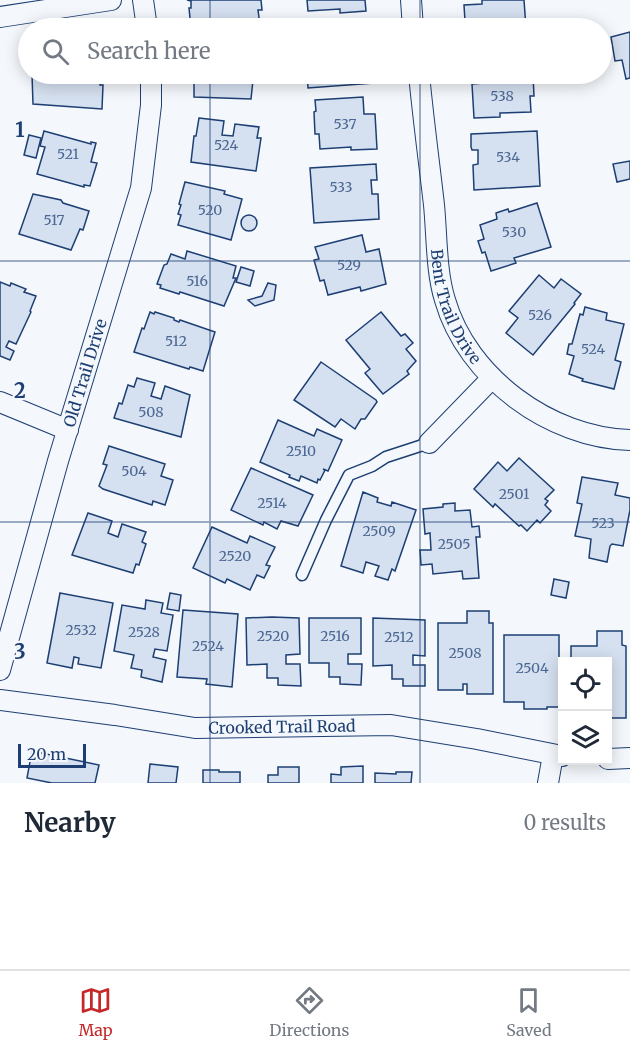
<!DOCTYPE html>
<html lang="en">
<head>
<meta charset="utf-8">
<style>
  :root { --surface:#fff; --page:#f2f2f3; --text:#1f2937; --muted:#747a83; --line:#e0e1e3; --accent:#c62828 }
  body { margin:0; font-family:Merriweather,serif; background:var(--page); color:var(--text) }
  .controls { position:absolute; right:18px; bottom:18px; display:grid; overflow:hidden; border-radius:0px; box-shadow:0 3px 15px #0003 }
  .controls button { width:54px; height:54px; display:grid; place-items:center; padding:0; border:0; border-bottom:2px solid var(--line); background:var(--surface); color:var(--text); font:30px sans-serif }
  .scale { position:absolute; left:18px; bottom:15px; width:68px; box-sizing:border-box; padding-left:6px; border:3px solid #1d3f73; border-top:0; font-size:16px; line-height:21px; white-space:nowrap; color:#1d3f73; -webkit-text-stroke:4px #f4f7fb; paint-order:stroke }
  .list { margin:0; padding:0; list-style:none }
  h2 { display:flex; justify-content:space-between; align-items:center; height:78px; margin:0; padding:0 24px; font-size:26px }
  h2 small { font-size:20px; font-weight:400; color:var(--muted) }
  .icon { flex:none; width:33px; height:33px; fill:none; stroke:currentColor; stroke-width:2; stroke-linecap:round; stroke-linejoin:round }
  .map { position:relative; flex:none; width:630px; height:783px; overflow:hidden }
  .search { position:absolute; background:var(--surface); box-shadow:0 3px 15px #0003; left:18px; right:18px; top:18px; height:66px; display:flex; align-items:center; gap:15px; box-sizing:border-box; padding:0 21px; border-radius:33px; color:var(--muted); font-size:22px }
  .sheet { height:186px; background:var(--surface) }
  nav { display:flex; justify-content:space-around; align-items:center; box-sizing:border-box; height:84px; border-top:2px solid var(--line); background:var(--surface); font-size:16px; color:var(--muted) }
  nav a { display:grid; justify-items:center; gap:3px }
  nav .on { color:var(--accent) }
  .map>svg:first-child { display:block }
</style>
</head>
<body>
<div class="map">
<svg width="630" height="783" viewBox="0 0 630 783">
  <rect width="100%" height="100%" fill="#f4f7fb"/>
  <g fill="#d5e0f0" stroke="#1d3f73" stroke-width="1.5">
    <path d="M 187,0 L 261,0 L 262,10 L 258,10 L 260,25 L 228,28 L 191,28 L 189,8 L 191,8 L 191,1 Z"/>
    <path d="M 307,0 L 365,0 L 366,11 L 340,13 L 340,9 L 308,11 Z"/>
    <path d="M 482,0 L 524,0 L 526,28 L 460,28 L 460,21 L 465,21 L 464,5 L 482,4 Z"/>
    <path d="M 630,32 L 630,78 L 626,79 L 622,60 L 615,61 L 611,37 Z"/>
    <path d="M 32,74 L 104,74 L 104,78 L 101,78 L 100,85 L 103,85 L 102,109 L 33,104 Z"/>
    <path d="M 194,74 L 276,74 L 276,80 L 253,80 L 251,99 L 194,97 Z"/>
    <path d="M 307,74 L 374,74 L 374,83 L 308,88 Z"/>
    <path d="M 483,74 L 533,75 L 534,96 L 530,96 L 531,112 L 500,113 L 500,117 L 474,118 L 472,84 L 483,83 Z"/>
    <path d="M 363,97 L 364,114 L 375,114 L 377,149 L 351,150 L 351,147 L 320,149 L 319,134 L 315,134 L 314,112 L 316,111 L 315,100 Z"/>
    <path d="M 199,118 L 224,121 L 222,135 L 233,136 L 235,124 L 259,127 L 257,138 L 261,138 L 256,171 L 191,162 L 194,136 L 196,136 Z"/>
    <path d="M 44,131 L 91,144 L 91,142 L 96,143 L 91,162 L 97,163 L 90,186 L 84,185 L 84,187 L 37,174 L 45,147 L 40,146 Z"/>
    <path d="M 537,131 L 540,186 L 474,190 L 473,165 L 478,164 L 478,150 L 472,150 L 471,147 L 471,134 Z"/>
    <path d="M 29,135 L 41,138 L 36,158 L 24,155 Z"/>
    <path d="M 630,161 L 630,179 L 617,182 L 613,164 Z"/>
    <path d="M 376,164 L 377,180 L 371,180 L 372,194 L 378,194 L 379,219 L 314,223 L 310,168 Z"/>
    <path d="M 185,182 L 225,191 L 224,194 L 242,199 L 231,240 L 178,225 L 181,215 L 178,214 L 181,205 L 179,204 Z"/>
    <path d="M 33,194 L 61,200 L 63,203 L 89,211 L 83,230 L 80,229 L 71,250 L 19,234 Z"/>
    <path d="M 537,203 L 551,247 L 514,258 L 516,263 L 491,271 L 485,252 L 482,253 L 478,241 L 484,239 L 480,225 L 497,219 L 496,213 L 508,209 L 509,212 Z"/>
    <circle cx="249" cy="223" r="8"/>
    <path d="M 362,235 L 366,252 L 379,249 L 386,284 L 361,291 L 360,287 L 328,295 L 324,280 L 320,281 L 314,260 L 319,259 L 315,247 Z"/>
    <path d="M 187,251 L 236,266 L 233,278 L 236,278 L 224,306 L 180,292 L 179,294 L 160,288 L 161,285 L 157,284 L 164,265 L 167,264 L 171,254 L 185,259 Z"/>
    <path d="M 241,267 L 254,271 L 250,286 L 236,282 Z"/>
    <path d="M 539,275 L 554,288 L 561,279 L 581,294 L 574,303 L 575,304 L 533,355 L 506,333 L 518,318 L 509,311 Z"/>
    <path d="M 0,282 L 10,286 L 11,283 L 26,289 L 24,292 L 36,296 L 30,311 L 31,312 L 16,344 L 9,341 L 6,347 L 14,351 L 10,360 L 0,356 Z"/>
    <path d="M 268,283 L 276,285 L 274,300 L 255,306 L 248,300 L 262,296 Z"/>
    <path d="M 585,307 L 607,313 L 606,320 L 624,324 L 615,360 L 621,362 L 614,389 L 582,381 L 583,379 L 569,374 L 574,356 L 567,354 L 569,344 L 572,344 L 580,314 L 583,315 Z"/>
    <path d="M 150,312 L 154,314 L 155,312 L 174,318 L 174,320 L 179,322 L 180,320 L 215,332 L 203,371 L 190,367 L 189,369 L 134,352 L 142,328 L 144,329 Z"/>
    <path d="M 381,312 L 401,336 L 405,334 L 413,343 L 406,349 L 416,361 L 407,371 L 409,374 L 383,394 L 365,373 L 370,369 L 346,340 Z"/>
    <path d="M 321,362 L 376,400 L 377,402 L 365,419 L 361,419 L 355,429 L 341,419 L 335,427 L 294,400 Z"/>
    <path d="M 137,378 L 155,383 L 151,396 L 161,399 L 165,386 L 190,395 L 181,437 L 114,418 L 119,403 L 122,404 L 128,385 L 134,387 Z"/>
    <path d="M 278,420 L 314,436 L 317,429 L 342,440 L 328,471 L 323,469 L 325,470 L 320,480 L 318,479 L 317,483 L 301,476 L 299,481 L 289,477 L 290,475 L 260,462 Z"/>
    <path d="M 109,446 L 165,464 L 161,476 L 173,480 L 165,505 L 153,501 L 152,505 L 103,489 L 99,486 L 107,465 L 103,464 Z"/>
    <path d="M 519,458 L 554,490 L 545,499 L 548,501 L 545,505 L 551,511 L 540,523 L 537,520 L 527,531 L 521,525 L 519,526 L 495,504 L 493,507 L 474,489 L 498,462 L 507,471 Z"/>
    <path d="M 251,468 L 313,495 L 298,526 L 281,521 L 277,529 L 264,522 L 263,525 L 231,510 Z"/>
    <path d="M 582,477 L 618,483 L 615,495 L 630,498 L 630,510 L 623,546 L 612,544 L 610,546 L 607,562 L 589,558 L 591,539 L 575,536 L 582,504 L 577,503 Z"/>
    <path d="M 363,492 L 378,498 L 377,502 L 391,506 L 392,502 L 416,510 L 395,571 L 392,569 L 388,580 L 375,576 L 379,566 L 366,562 L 363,573 L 341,566 Z"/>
    <path d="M 455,503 L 455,511 L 470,510 L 472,527 L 479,526 L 480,537 L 476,537 L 479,578 L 463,579 L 462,571 L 433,574 L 432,564 L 421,565 L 420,550 L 431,550 L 430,533 L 425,534 L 423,509 L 443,507 L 443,504 Z"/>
    <path d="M 88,513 L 112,521 L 108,533 L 118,537 L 122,524 L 146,532 L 142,542 L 146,544 L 139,565 L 136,564 L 133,573 L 72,555 Z"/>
    <path d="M 212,527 L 247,543 L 250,536 L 275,547 L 266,565 L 270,566 L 264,578 L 257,575 L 250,590 L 227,579 L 225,583 L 193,568 Z"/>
    <path d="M 554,579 L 569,582 L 566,598 L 551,595 Z"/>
    <path d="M 60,593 L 113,603 L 101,668 L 78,664 L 79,658 L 74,657 L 72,668 L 47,663 Z"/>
    <path d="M 170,593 L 181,595 L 179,611 L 167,609 Z"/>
    <path d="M 146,600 L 163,603 L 161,613 L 173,615 L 167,651 L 155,649 L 153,657 L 166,660 L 162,682 L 141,677 L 142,670 L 131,668 L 134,655 L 114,651 L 122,605 L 145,609 Z"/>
    <path d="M 183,610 L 238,614 L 232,687 L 206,684 L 207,679 L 177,677 Z"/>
    <path d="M 467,611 L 489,611 L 489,623 L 493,623 L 493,694 L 467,694 L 467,684 L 463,684 L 463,690 L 438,690 L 438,623 L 467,623 Z"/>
    <path d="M 272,617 L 299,618 L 300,654 L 286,655 L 286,664 L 300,664 L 301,686 L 278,685 L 278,678 L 267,678 L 267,664 L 247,665 L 246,618 Z"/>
    <path d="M 309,618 L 361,618 L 361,654 L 348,654 L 348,664 L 362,664 L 361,685 L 340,684 L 340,677 L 329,677 L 329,663 L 309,663 Z"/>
    <path d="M 373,618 L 425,620 L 425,656 L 413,655 L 413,665 L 425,665 L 425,686 L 403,686 L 403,679 L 392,679 L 392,665 L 373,666 Z"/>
    <path d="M 597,631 L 622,631 L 622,645 L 626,646 L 626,718 L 608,718 L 608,662 L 571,662 L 571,646 L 597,646 Z"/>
    <path d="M 504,635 L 559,635 L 559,707 L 547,707 L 547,709 L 524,709 L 524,702 L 504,702 Z"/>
    <path d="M 32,751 L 99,765 L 95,783 L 52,783 L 27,778 Z"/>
    <path d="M 150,764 L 178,767 L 176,783 L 148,783 Z"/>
    <path d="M 363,766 L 363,783 L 331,783 L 331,774 L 341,775 L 341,767 Z"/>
    <path d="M 278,767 L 299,767 L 299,783 L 268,783 L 268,775 L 278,775 Z"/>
    <path d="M 203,770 L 219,770 L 219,772 L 240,772 L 240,783 L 203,783 Z"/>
    <path d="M 396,772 L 412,772 L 411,783 L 375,783 L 375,773 L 396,774 Z"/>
  </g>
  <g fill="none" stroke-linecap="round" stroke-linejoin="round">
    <defs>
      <path id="service" d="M 302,575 L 326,520 L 349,475 L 372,466 L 386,457 L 429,443"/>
      <g id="minor">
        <path d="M 143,0 L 147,28"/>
        <path d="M 411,0 L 413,28"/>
        <path d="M 0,17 L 111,0"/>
        <path id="s1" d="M 419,74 C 423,117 429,161 434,205 C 437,235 436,272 445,300 C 467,377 550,438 630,440"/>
        <path d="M 0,402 L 68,430"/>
        <path d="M 429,443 L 492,378"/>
        <path id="s2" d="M 0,670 L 58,461 L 141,188 L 151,105 L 151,74"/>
        <path id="s3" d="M 0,700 L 115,715 L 195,728 L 391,725 L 477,739 L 562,756"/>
        <path d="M 608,759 L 630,758"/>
        <path d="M 548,783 L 553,755"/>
      </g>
    </defs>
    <use href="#service" stroke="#1d3f73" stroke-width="13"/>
    <use href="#minor" stroke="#1d3f73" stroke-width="22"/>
    <use href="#service" stroke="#f4f7fb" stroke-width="10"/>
    <use href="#minor" stroke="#f4f7fb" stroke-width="20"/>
  </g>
  <path fill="none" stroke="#1d3f73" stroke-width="1.5" stroke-opacity="0.55" d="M 210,0 L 210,28M 420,0 L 420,28M 210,74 L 210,783M 420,74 L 420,783M 0,261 L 630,261M 0,522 L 630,522"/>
  <g text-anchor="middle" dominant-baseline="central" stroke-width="4.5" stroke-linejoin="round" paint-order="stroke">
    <g font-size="14" fill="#4b6792">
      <text x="502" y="96">538</text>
      <text x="345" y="124">537</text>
      <text x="226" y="145">524</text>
      <text x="68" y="154">521</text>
      <text x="508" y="157">534</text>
      <text x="341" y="187">533</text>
      <text x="210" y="210">520</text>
      <text x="54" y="220">517</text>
      <text x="514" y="232">530</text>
      <text x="349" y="265">529</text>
      <text x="197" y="281">516</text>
      <text x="540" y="315">526</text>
      <text x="176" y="341">512</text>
      <text x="593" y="349">524</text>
      <text x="151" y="412">508</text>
      <text x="301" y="451">2510</text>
      <text x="134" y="471">504</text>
      <text x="514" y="494">2501</text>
      <text x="272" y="503">2514</text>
      <text x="603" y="523">523</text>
      <text x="379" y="531">2509</text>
      <text x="454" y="544">2505</text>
      <text x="235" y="556">2520</text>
      <text x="81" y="630">2532</text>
      <text x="144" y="632">2528</text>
      <text x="273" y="636">2520</text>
      <text x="335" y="636">2516</text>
      <text x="399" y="637">2512</text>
      <text x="208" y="646">2524</text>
      <text x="465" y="653">2508</text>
      <text x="532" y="668">2504</text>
    </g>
    <g font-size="16" fill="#1d3f73" stroke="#f4f7fb">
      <text stroke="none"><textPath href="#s1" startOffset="237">Bent Trail Drive</textPath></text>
      <text stroke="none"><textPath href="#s2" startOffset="309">Old Trail Drive</textPath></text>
      <text stroke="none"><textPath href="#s3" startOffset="284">Crooked Trail Road</textPath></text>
    </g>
  </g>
  <g font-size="20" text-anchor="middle" font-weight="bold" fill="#1d3f73" stroke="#f4f7fb" stroke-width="4.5" stroke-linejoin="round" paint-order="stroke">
    <text x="20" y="137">1</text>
    <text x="20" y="398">2</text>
    <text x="20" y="659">3</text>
  </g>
</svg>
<div class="controls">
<button><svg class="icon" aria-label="locate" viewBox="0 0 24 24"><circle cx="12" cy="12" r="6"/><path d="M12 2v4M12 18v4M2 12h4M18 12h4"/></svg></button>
<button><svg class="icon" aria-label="layers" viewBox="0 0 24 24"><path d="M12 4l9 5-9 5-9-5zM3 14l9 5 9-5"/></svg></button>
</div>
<div class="scale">20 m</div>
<div class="search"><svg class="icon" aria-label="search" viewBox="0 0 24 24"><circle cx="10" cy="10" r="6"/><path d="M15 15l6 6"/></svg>Search here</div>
</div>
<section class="sheet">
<h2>Nearby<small>0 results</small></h2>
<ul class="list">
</ul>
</section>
<nav>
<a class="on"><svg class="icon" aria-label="map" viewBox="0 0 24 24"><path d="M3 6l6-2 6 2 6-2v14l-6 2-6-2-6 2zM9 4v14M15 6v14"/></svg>Map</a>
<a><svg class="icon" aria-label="directions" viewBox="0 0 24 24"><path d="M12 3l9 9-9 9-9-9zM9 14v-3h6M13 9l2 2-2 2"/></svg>Directions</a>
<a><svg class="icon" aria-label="saved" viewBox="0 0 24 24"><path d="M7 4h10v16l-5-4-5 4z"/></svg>Saved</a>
</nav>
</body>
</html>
